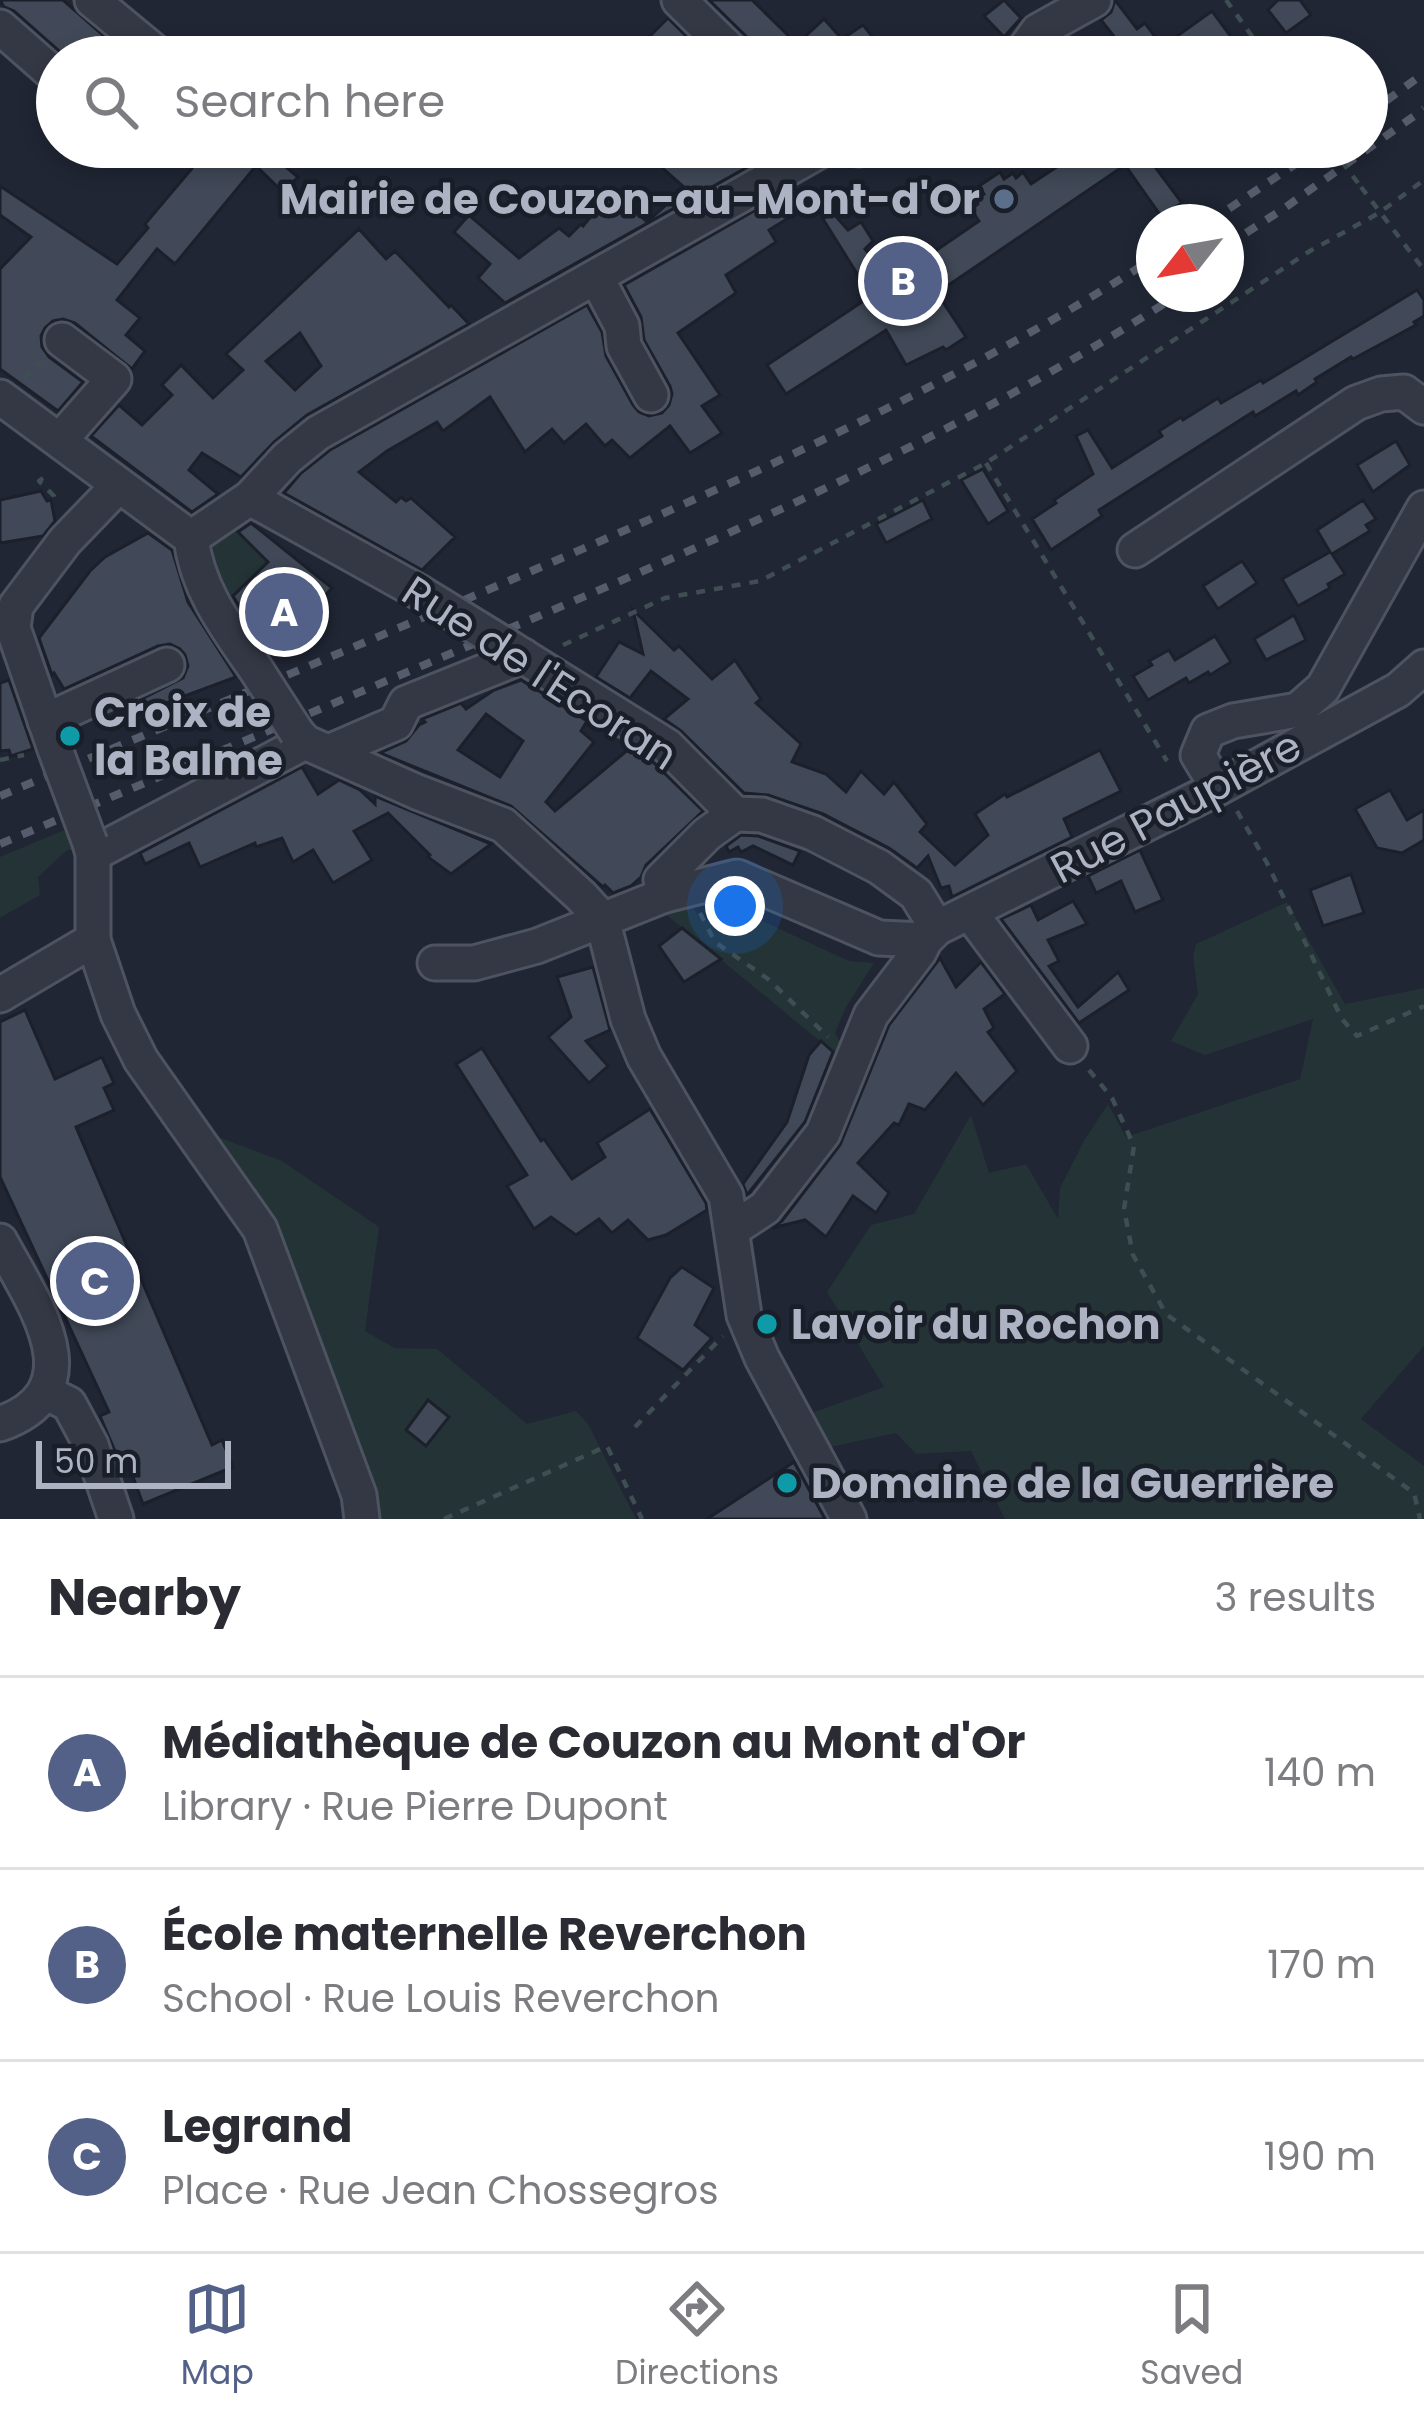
<!DOCTYPE html>
<html lang="en">
<head>
<meta charset="utf-8">
<style>
  :root { --surface:#fff; --page:#f2f2f3; --text:#2b2b33; --muted:#7c7c81; --line:#e1e1e2; --accent:#536188 }
  body { margin:0; font-family:Poppins,sans-serif; background:var(--page); color:var(--text) }
  .compass { position:absolute; left:1136px; top:204px; width:108px; height:108px; border-radius:50%; background:var(--surface); box-shadow:0 6px 18px #0003; rotate:239deg }
  .scale { position:absolute; left:36px; bottom:30px; width:195px; box-sizing:border-box; padding-left:12px; border:6px solid #adb3c2; border-top:0; font-size:33px; line-height:42px; white-space:nowrap; color:#adb3c2; -webkit-text-stroke:9px #191e29; paint-order:stroke }
  .you { position:absolute; left:735px; top:906px; width:42px; height:42px; margin:-30px; border:9px solid #fff; border-radius:50%; background:#1a73e8; box-shadow:0 0 0 18px #1a73e833 }
  .badge { display:grid; place-items:center; width:78px; height:78px; border-radius:50%; background:var(--accent); color:#fff; font-size:39px; font-weight:700 }
  .pin { position:absolute; translate:-50% -50%; border:6px solid #fff; box-shadow:0 3px 12px #0006 }
  .list { margin:0; padding:0; list-style:none }
  h2 { display:flex; justify-content:space-between; align-items:center; height:156px; margin:0; padding:0 48px; font-size:51px }
  h2 small { font-size:39px; font-weight:400; color:var(--muted) }
  .list li { display:grid; grid-template-columns:78px 1fr auto; gap:36px; align-items:center; box-sizing:border-box; height:192px; padding:0 48px; border-top:3px solid var(--line) }
  .list b { display:block; font-size:45px; white-space:nowrap }
  .list p { margin:0; font-size:39px; white-space:nowrap; color:var(--muted) }
  .list em { font-size:39px; font-style:normal; color:var(--muted) }
  .icon { flex:none; width:66px; height:66px; fill:none; stroke:currentColor; stroke-width:2; stroke-linecap:round; stroke-linejoin:round }
  .map { position:relative; flex:none; width:1424px; height:1519px; overflow:hidden }
  .search { position:absolute; background:var(--surface); box-shadow:0 6px 18px #0003; left:36px; right:36px; top:36px; height:132px; display:flex; align-items:center; gap:30px; box-sizing:border-box; padding:0 42px; border-radius:66px; color:var(--muted); font-size:45px }
  .sheet { height:732px; background:var(--surface) }
  nav { display:flex; justify-content:space-around; align-items:center; box-sizing:border-box; height:168px; border-top:3px solid var(--line); background:var(--surface); font-size:33px; color:var(--muted) }
  nav a { display:grid; justify-items:center; gap:6px }
  nav .on { color:var(--accent) }
  .map>svg:first-child { display:block }
</style>
</head>
<body>
<div class="map">
<svg width="1424" height="1519" viewBox="0 0 1424 1519">
  <rect width="100%" height="100%" fill="#202634"/>
  <g fill="#233336">
    <path d="M 234,529 L 268,562 L 225,603 L 209,557 L 211,545 Z"/>
    <path d="M 69,828 L 75,849 L 67,850 L 38,877 L 40,895 L 0,918 L 0,857 Z"/>
    <path d="M 1287,902 L 1345,1004 L 1424,988 L 1424,1346 L 1361,1419 L 1424,1466 L 1424,1519 L 1005,1519 L 971,1451 L 916,1454 L 896,1433 L 826,1448 L 809,1414 L 884,1387 L 827,1292 L 871,1225 L 914,1214 L 971,1115 L 989,1173 L 1026,1164 L 1058,1219 L 1060,1188 L 1085,1139 L 1108,1104 L 1126,1137 L 1300,1079 L 1313,1019 L 1205,1055 L 1171,1041 L 1198,994 L 1193,956 L 1196,944 Z"/>
    <path d="M 692,905 L 701,922 L 741,911 L 849,961 L 874,963 L 846,1007 L 835,1033 L 846,1052 L 844,1061 L 664,913 Z"/>
    <path d="M 197,1129 L 282,1161 L 379,1227 L 365,1331 L 395,1348 L 437,1349 L 527,1424 L 576,1411 L 588,1424 L 636,1519 L 376,1519 Z"/>
  </g>
  <g fill="#414958" stroke="#1b202b" stroke-width="3" fill-rule="evenodd">
    <path d="M 0,0 L 63,0 L 128,57 L 66,57 L 14,11 L 4,7 Z"/>
    <path d="M 709,0 L 752,0 L 797,44 L 824,19 L 842,39 L 863,25 L 889,57 L 757,57 L 752,42 Z"/>
    <path d="M 1004,0 L 1021,18 L 1004,37 L 984,16 Z"/>
    <path d="M 1115,0 L 1137,29 L 1145,23 L 1170,57 L 1091,57 L 1116,39 L 1101,20 L 1111,12 Z"/>
    <path d="M 1278,0 L 1300,0 L 1311,15 L 1286,33 L 1268,10 Z"/>
    <path d="M 1212,11 L 1246,57 L 1186,57 L 1173,39 Z"/>
    <path d="M 668,18 L 702,52 L 697,57 L 629,57 Z"/>
    <path d="M 210,147 L 272,147 L 268,152 L 298,177 L 283,192 L 256,166 L 175,264 L 157,249 L 117,300 L 140,318 L 126,335 L 145,351 L 132,369 L 75,323 L 63,319 L 53,321 L 45,328 L 41,336 L 42,347 L 49,357 L 83,382 L 58,411 L 0,369 L 0,269 L 31,237 L 0,215 L 0,186 L 117,264 L 148,228 L 145,224 Z"/>
    <path d="M 660,147 L 674,147 L 691,163 L 716,147 L 737,147 L 740,154 L 744,152 L 751,165 L 505,303 L 478,278 L 490,264 L 454,232 L 469,215 L 519,258 L 559,228 L 569,236 L 581,224 L 583,226 L 613,190 L 647,222 L 685,188 L 651,158 Z"/>
    <path d="M 1087,147 L 1151,147 L 1144,152 L 1182,203 L 1161,216 L 1125,165 L 937,293 L 966,337 L 946,350 L 943,347 L 906,365 L 886,330 L 786,394 L 767,365 L 871,296 L 823,219 L 832,212 L 848,230 L 861,222 L 873,241 L 865,249 L 893,280 L 979,221 L 971,209 L 978,204 L 976,199 L 984,194 L 979,186 L 1000,172 L 1004,179 L 1013,173 L 1016,178 L 1023,172 L 1031,184 Z"/>
    <path d="M 784,194 L 795,214 L 769,230 L 776,242 L 726,275 L 736,293 L 678,333 L 720,395 L 702,406 L 722,433 L 690,453 L 670,426 L 630,458 L 612,440 L 605,446 L 586,424 L 564,443 L 552,429 L 525,452 L 490,397 L 443,431 L 437,422 L 387,451 L 359,472 L 396,502 L 401,497 L 406,501 L 411,498 L 455,537 L 422,570 L 284,493 L 301,473 L 330,450 L 587,305 L 602,332 L 606,356 L 633,405 L 639,412 L 649,416 L 662,413 L 669,405 L 672,394 L 670,386 L 644,340 L 641,317 L 624,285 Z"/>
    <path d="M 359,229 L 386,259 L 395,251 L 449,307 L 451,305 L 469,324 L 307,415 L 274,442 L 241,477 L 202,453 L 189,470 L 218,494 L 192,512 L 91,436 L 119,405 L 142,425 L 172,395 L 162,385 L 181,365 L 213,398 L 243,370 L 226,354 ZM 300,333 L 321,366 L 295,390 L 266,361 Z"/>
    <path d="M 1417,290 L 1424,300 L 1424,316 L 1414,322 L 1416,325 L 1353,359 L 1351,357 L 1315,379 L 1317,382 L 1298,395 L 1296,391 L 1255,416 L 1253,412 L 1099,510 L 1102,516 L 1051,550 L 1032,519 L 1056,503 L 1054,500 L 1093,474 L 1076,436 L 1088,430 L 1112,468 L 1162,436 L 1159,431 L 1181,417 L 1183,420 L 1218,398 L 1221,403 L 1261,380 L 1263,383 Z"/>
    <path d="M 1396,441 L 1410,465 L 1373,492 L 1357,465 Z"/>
    <path d="M 983,469 L 1008,511 L 988,524 L 961,480 Z"/>
    <path d="M 41,491 L 47,501 L 51,500 L 55,521 L 43,536 L 0,543 L 0,500 Z"/>
    <path d="M 923,500 L 932,519 L 886,543 L 876,524 Z"/>
    <path d="M 1363,500 L 1376,519 L 1366,525 L 1370,531 L 1332,554 L 1345,574 L 1328,584 L 1330,588 L 1298,606 L 1282,579 L 1330,552 L 1317,530 Z"/>
    <path d="M 251,523 L 332,588 L 289,635 L 273,617 L 263,623 L 261,618 L 251,626 L 233,596 L 268,562 L 238,532 Z"/>
    <path d="M 148,533 L 172,550 L 188,602 L 236,677 L 131,716 L 128,706 L 183,678 L 188,666 L 185,655 L 180,649 L 170,644 L 158,646 L 64,689 L 54,673 L 52,675 L 39,638 L 90,571 L 105,557 Z"/>
    <path d="M 1242,561 L 1257,583 L 1218,609 L 1203,586 Z"/>
    <path d="M 633,610 L 674,650 L 679,646 L 712,679 L 735,660 L 761,699 L 756,703 L 801,744 L 792,762 L 826,774 L 846,792 L 861,771 L 884,794 L 894,782 L 927,824 L 920,832 L 955,865 L 988,835 L 975,814 L 1005,794 L 1007,797 L 1100,750 L 1121,791 L 1064,819 L 1072,837 L 952,897 L 949,886 L 941,888 L 928,856 L 917,868 L 889,848 L 823,814 L 768,795 L 744,793 L 681,731 L 664,719 L 688,699 L 651,671 L 630,698 L 596,677 L 619,642 L 643,654 Z"/>
    <path d="M 1294,615 L 1306,640 L 1266,660 L 1254,639 Z"/>
    <path d="M 1215,636 L 1231,662 L 1210,675 L 1208,672 L 1189,683 L 1186,678 L 1148,700 L 1133,676 L 1152,665 L 1149,661 L 1169,650 L 1175,660 Z"/>
    <path d="M 9,680 L 33,749 L 11,756 L 9,750 L 0,751 L 0,683 Z"/>
    <path d="M 521,680 L 587,721 L 581,731 L 594,742 L 546,802 L 555,811 L 630,748 L 654,763 L 703,811 L 646,865 L 641,877 L 631,886 L 613,893 L 605,885 L 603,887 L 511,806 L 380,753 L 406,741 L 419,725 L 425,722 L 422,719 L 461,703 L 466,709 L 494,690 ZM 486,714 L 523,741 L 500,777 L 458,750 Z"/>
    <path d="M 302,767 L 318,794 L 339,780 L 360,790 L 375,804 L 375,796 L 491,844 L 451,874 L 428,857 L 430,855 L 388,813 L 354,831 L 372,860 L 333,883 L 313,850 L 293,862 L 282,838 L 256,847 L 255,843 L 200,867 L 189,843 L 145,864 L 140,853 Z"/>
    <path d="M 1390,790 L 1407,820 L 1424,810 L 1424,840 L 1402,853 L 1377,848 L 1355,809 Z"/>
    <path d="M 741,835 L 758,836 L 800,851 L 793,865 L 753,846 L 741,852 L 738,847 L 729,852 L 726,846 Z"/>
    <path d="M 1140,850 L 1163,900 L 1135,912 L 1121,881 L 1096,893 L 1088,876 Z"/>
    <path d="M 1351,874 L 1364,913 L 1323,926 L 1310,890 Z"/>
    <path d="M 1073,901 L 1087,924 L 1048,940 L 1059,961 L 1049,966 L 1078,1007 L 1118,972 L 1129,990 L 1079,1023 L 1001,919 L 1031,905 L 1038,920 Z"/>
    <path d="M 682,928 L 721,959 L 684,982 L 659,946 Z"/>
    <path d="M 940,958 L 956,987 L 981,962 L 1005,994 L 984,1009 L 994,1028 L 988,1032 L 1017,1071 L 983,1105 L 956,1073 L 925,1110 L 909,1104 L 899,1125 L 894,1123 L 858,1163 L 889,1193 L 876,1213 L 853,1196 L 826,1237 L 805,1220 L 772,1228 L 782,1221 L 840,1145 L 889,1025 Z"/>
    <path d="M 593,967 L 610,1030 L 586,1041 L 608,1066 L 589,1083 L 548,1037 L 571,1017 L 557,977 Z"/>
    <path d="M 25,1010 L 55,1079 L 102,1057 L 114,1083 L 104,1088 L 114,1110 L 76,1127 L 212,1445 L 222,1440 L 233,1467 L 143,1504 L 126,1458 L 115,1451 L 100,1416 L 109,1412 L 0,1177 L 0,1022 Z"/>
    <path d="M 821,1041 L 833,1052 L 805,1122 L 747,1195 L 743,1184 L 787,1122 L 809,1055 Z"/>
    <path d="M 482,1048 L 541,1141 L 544,1139 L 572,1179 L 605,1157 L 597,1143 L 650,1109 L 706,1203 L 707,1210 L 666,1235 L 648,1240 L 628,1220 L 612,1233 L 599,1219 L 576,1235 L 551,1217 L 534,1229 L 507,1186 L 527,1175 L 456,1064 Z"/>
    <path d="M 682,1267 L 714,1288 L 695,1325 L 712,1338 L 683,1370 L 637,1338 L 670,1278 Z"/>
    <path d="M 428,1400 L 449,1417 L 426,1446 L 406,1430 Z"/>
    <path d="M 794,1462 L 825,1519 L 707,1519 Z"/>
  </g>
  <g fill="none" stroke-linecap="round" stroke-linejoin="round">
    <defs>
      <g id="minor">
        <path d="M 92,0 L 161,57"/>
        <path d="M 679,0 L 737,57"/>
        <path d="M 0,27 L 57,77"/>
        <path d="M 1019,57 L 1038,31 L 1094,0"/>
        <path d="M 837,147 L 860,149 L 864,147"/>
        <path d="M 596,277 L 622,326 L 624,346 L 651,395"/>
        <path d="M 0,397 L 191,538 C 197,590 228,629 257,671"/>
        <path d="M 60,440 L 114,379 L 62,340"/>
        <path d="M 250,498 L 419,592"/>
        <path d="M 191,538 L 250,498 L 287,458 L 318,433 L 826,147"/>
        <path d="M 1135,550 L 1356,403 L 1381,394 L 1404,392 L 1424,407"/>
        <path d="M 510,648 L 667,746 L 735,814 L 762,815 L 813,833 L 879,867 L 916,894 L 937,928"/>
        <path d="M 45,721 L 167,665"/>
        <path d="M 297,733 L 305,742 L 417,792 L 503,825 L 581,896 L 602,919 L 628,1019 L 644,1057 L 726,1196 L 744,1315 L 762,1358 L 849,1519"/>
        <path d="M 55,749 L 13,628 L 16,606 L 65,541 L 118,486"/>
        <path d="M 329,752 L 396,723 L 406,703 L 523,656"/>
        <path d="M 1218,788 L 1198,755 L 1208,731 L 1233,721 L 1298,710 L 1323,688 L 1424,508"/>
        <path d="M 90,843 L 93,854 L 93,940 L 118,1014 L 141,1060 L 260,1229 L 359,1495 L 362,1519"/>
        <path d="M 93,854 L 305,742"/>
        <path d="M 665,895 L 661,880 L 707,834 L 735,814"/>
        <path d="M 971,914 L 1070,1046"/>
        <path d="M 435,963 L 474,963 L 537,946 L 665,895 L 737,877 L 879,938 L 925,940"/>
        <path d="M 0,995 L 93,940"/>
        <path d="M 733,1229 L 765,1208 L 823,1133 L 871,1015 L 919,952 L 925,940 L 937,928 L 1218,788 L 1398,690 L 1424,667"/>
        <path d="M 0,1241 C 32,1301 98,1389 0,1424"/>
        <path d="M 45,1392 L 69,1404 L 91,1445 L 116,1519"/>
      </g>
    </defs>
    <use href="#minor" stroke="#4d5360" stroke-width="39"/>
    <g stroke="#3f4e52" stroke-width="4.5" stroke-dasharray="9 9" stroke-linecap="butt">
      <path d="M 1226,0 L 1267,57"/>
      <path d="M 1361,187 L 1424,270"/>
      <path d="M 24,378 L 41,361"/>
      <path d="M 986,463 L 1167,761"/>
      <path d="M 43,478 L 39,481 L 54,496 L 56,505"/>
      <path d="M 563,645 L 665,598 L 760,581 L 986,463 L 1310,251 L 1379,213 L 1424,180"/>
      <path d="M 0,760 L 24,755"/>
      <path d="M 1237,811 L 1267,863 L 1342,1019 L 1357,1036 L 1424,1006"/>
      <path d="M 700,913 L 715,942 L 768,979 L 828,1037"/>
      <path d="M 1089,1070 L 1112,1098 L 1134,1146 L 1124,1209 L 1133,1255 L 1166,1314 L 1414,1493 L 1420,1519"/>
      <path d="M 635,1427 L 723,1336"/>
      <path d="M 444,1519 L 607,1446 L 642,1519"/>
    </g>
    <use href="#minor" stroke="#333844" stroke-width="33"/>
    <g stroke="#555c6b" stroke-width="8" stroke-dasharray="12 12" stroke-linecap="butt">
      <path d="M 1367,115 L 1424,73"/>
      <path d="M 1209,222 L 1321,147"/>
      <path d="M 1226,246 L 1283,209 L 1424,109"/>
      <path d="M 0,796 C 196,713 392,632 587,547 C 781,462 975,373 1154,258"/>
      <path d="M 0,844 C 173,771 347,698 520,624 C 745,528 973,428 1179,294"/>
    </g>
    <defs>
      <g id="minor-bridge">
        <path d="M 419,592 L 510,648"/>
        <path d="M 257,671 L 297,733"/>
        <path d="M 55,749 L 90,843"/>
      </g>
    </defs>
    <use href="#minor-bridge" stroke="#4d5360" stroke-width="39" stroke-linecap="butt"/>
    <path stroke="#3f4e52" stroke-width="4.5" stroke-dasharray="9 9" stroke-linecap="butt" d="M 1331,147 L 1361,187"/>
    <use href="#minor-bridge" stroke="#333844" stroke-width="33"/>
  </g>
  <circle fill="#5c6f8a" stroke="#191e29" stroke-width="4.5" cx="1004" cy="199" r="12"/>
  <g fill="#0f9aa8" stroke="#191e29" stroke-width="4.5">
    <circle cx="70" cy="736" r="12"/>
    <circle cx="767" cy="1324" r="12"/>
    <circle cx="787" cy="1483" r="12"/>
  </g>
  <g text-anchor="middle" dominant-baseline="central" stroke-width="9" stroke-linejoin="round" paint-order="stroke">
    <g font-size="42" font-weight="bold" fill="#adb3c2" stroke="#191e29" text-anchor="start">
      <text x="980" y="199" text-anchor="end">Mairie de Couzon-au-Mont-d'Or</text>
      <text x="94" y="712">Croix de<tspan x="94" dy="48">la Balme</tspan></text>
      <text x="791" y="1324">Lavoir du Rochon</text>
      <text x="811" y="1483">Domaine de la Guerrière</text>
    </g>
    <g font-size="42" fill="#adb3c2" stroke="#191e29">
      <text transform="translate(540 673) rotate(33)">Rue de l'Ecoran</text>
      <text transform="translate(1176 807) rotate(-28)">Rue Paupière</text>
    </g>
  </g>
</svg>
<svg class="compass" viewBox="-18 -18 36 36"><path d="M0-13l5 13h-10z" fill="#e53935"/><path d="M0 13l5-13h-10z" fill="#7c7c81"/></svg>
<div class="scale">50 m</div>
<div class="you"></div>
<div class="pin badge" style="left:284px;top:612px">A</div>
<div class="pin badge" style="left:903px;top:281px">B</div>
<div class="pin badge" style="left:95px;top:1281px">C</div>
<div class="search"><svg class="icon" aria-label="search" viewBox="0 0 24 24"><circle cx="10" cy="10" r="6"/><path d="M15 15l6 6"/></svg>Search here</div>
</div>
<section class="sheet">
<h2>Nearby<small>3 results</small></h2>
<ul class="list">
<li><span class="badge">A</span><div><b>Médiathèque de Couzon au Mont d'Or</b><p>Library · Rue Pierre Dupont</p></div><em>140 m</em></li>
<li><span class="badge">B</span><div><b>École maternelle Reverchon</b><p>School · Rue Louis Reverchon</p></div><em>170 m</em></li>
<li><span class="badge">C</span><div><b>Legrand</b><p>Place · Rue Jean Chossegros</p></div><em>190 m</em></li>
</ul>
</section>
<nav>
<a class="on"><svg class="icon" aria-label="map" viewBox="0 0 24 24"><path d="M3 6l6-2 6 2 6-2v14l-6 2-6-2-6 2zM9 4v14M15 6v14"/></svg>Map</a>
<a><svg class="icon" aria-label="directions" viewBox="0 0 24 24"><path d="M12 3l9 9-9 9-9-9zM9 14v-3h6M13 9l2 2-2 2"/></svg>Directions</a>
<a><svg class="icon" aria-label="saved" viewBox="0 0 24 24"><path d="M7 4h10v16l-5-4-5 4z"/></svg>Saved</a>
</nav>
</body>
</html>
